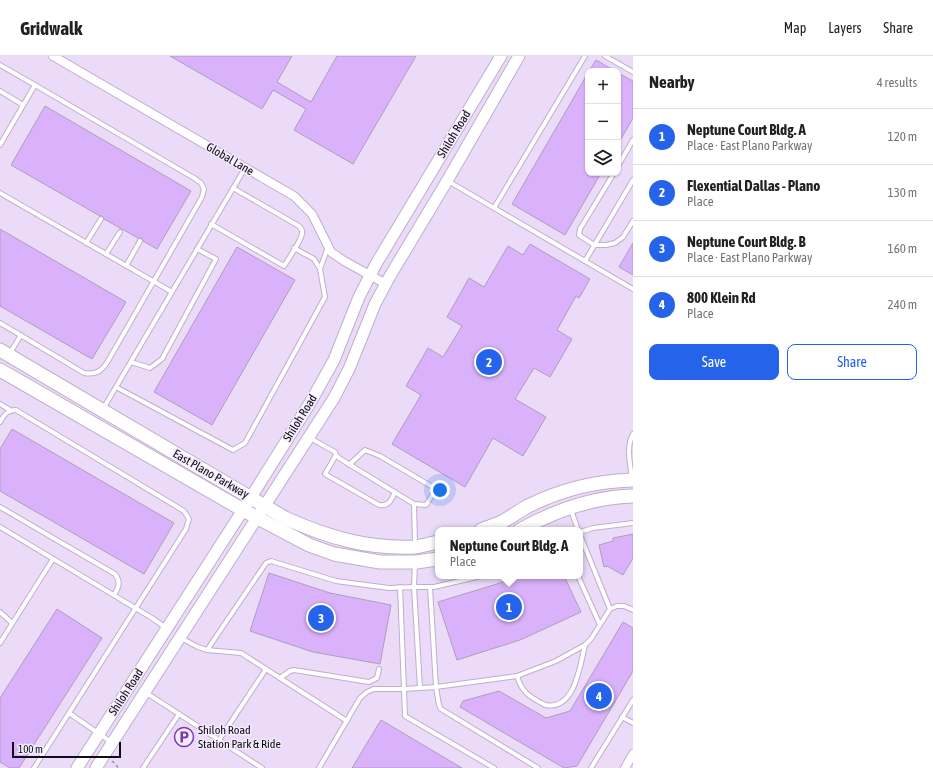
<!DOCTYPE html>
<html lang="en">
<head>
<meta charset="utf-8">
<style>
  :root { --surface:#fff; --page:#f6f6f6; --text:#202124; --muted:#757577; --line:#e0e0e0; --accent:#2563eb }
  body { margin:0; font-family:"Asap Condensed",sans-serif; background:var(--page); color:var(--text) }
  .controls { position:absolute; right:12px; top:12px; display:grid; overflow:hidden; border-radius:8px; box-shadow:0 1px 3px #0004 }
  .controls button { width:36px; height:36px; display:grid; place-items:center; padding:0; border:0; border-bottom:1px solid var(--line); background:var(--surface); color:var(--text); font:20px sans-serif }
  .scale { position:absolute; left:12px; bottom:10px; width:109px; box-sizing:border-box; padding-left:4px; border:2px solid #110c16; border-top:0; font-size:11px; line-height:14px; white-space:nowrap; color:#110c16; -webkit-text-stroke:3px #f4ebfd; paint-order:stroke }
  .you { position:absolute; left:440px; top:434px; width:14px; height:14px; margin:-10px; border:3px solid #fff; border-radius:50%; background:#1a73e8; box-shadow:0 0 0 6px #1a73e833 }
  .badge { display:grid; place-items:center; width:26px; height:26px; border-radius:50%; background:var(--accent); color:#fff; font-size:13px; font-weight:700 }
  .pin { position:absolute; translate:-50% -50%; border:2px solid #fff; box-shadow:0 1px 4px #0006 }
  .popup { position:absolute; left:435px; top:471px; width:148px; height:52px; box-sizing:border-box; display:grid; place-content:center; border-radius:8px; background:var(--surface); filter:drop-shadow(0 1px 3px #0005); font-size:13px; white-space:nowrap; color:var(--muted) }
  .popup b { font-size:15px; color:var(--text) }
  .popup::after { content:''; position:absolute; left:50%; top:100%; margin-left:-8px; border:8px solid transparent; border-top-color:var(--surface) }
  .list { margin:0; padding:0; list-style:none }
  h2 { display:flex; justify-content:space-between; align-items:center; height:52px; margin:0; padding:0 16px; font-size:17px }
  h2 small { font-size:13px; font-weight:400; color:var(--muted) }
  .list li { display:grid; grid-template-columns:26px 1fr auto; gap:12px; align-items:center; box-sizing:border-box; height:56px; padding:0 16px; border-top:1px solid var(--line) }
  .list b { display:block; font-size:15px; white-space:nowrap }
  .list p { margin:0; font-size:13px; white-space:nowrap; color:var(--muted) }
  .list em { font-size:13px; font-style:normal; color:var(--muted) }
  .actions { display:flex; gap:8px; padding:12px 16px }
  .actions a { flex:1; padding:9px 0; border:1px solid var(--accent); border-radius:8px; text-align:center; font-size:14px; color:var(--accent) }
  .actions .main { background:var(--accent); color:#fff }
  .icon { flex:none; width:22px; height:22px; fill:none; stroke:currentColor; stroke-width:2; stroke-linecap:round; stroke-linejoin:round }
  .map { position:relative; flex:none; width:633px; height:712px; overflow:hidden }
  header { display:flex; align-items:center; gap:24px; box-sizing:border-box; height:56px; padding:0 20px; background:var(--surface); border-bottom:1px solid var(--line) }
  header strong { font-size:19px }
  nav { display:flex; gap:22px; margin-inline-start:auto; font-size:14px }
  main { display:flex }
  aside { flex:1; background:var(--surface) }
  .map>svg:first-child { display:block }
</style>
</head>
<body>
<header>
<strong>Gridwalk</strong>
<nav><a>Map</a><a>Layers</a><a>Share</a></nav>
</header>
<main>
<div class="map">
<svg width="633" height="712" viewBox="0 0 633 712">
  <rect width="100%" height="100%" fill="#ebdbf9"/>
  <g fill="#dab2fc" stroke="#ad9fbb">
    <path d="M 170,0 L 292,0 L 277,26 L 311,46 L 337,0 L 416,0 L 353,108 L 294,74 L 306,53 L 273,34 L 262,53 Z"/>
    <path d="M 596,4 L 615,15 L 589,15 Z"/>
    <path d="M 588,17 L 588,117 L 601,117 L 565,179 L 512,148 Z"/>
    <path d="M 618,17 L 633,25 L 633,62 L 618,88 Z"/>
    <path d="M 45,50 L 191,135 L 157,193 L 143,185 L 142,182 L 138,182 L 104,163 L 102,160 L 100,160 L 11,109 Z"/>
    <path d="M 0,173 L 126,246 L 92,303 L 0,250 Z"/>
    <path d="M 633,187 L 633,219 L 619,211 Z"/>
    <path d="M 530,188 L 590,223 L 579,242 L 576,240 L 557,274 L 572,283 L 550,321 L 534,312 L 515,343 L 546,361 L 523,400 L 493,382 L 465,431 L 392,388 L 421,339 L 406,330 L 428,292 L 443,301 L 462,270 L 447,261 L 469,222 L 484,231 L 508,190 L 523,199 Z"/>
    <path d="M 237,191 L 295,224 L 212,369 L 154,336 Z"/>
    <path d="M 12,373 L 174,467 L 144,518 L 0,435 L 0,393 Z"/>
    <path d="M 633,478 L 633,502 L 623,519 L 607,510 L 604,511 L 599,489 L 613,485 L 613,482 Z"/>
    <path d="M 269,517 L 330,537 L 391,549 L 380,608 L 313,596 L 250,575 Z"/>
    <path d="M 515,520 L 564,520 L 581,556 L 520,584 L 457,604 L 438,546 L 500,527 Z"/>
    <path d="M 57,553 L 102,582 L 19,712 L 10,712 L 0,706 L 0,642 Z"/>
    <path d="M 623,566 L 633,572 L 633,615 L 577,710 L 564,712 L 460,651 L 463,645 L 499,635 L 546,662 L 570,655 Z"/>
    <path d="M 381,664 L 462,712 L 352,712 Z"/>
  </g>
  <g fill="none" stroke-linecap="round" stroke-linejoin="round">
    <defs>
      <g id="lane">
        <path d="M 605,0 L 633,16"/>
        <path d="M 0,9 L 35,29 L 0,89"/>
        <path d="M 0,35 L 23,49"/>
        <path d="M 618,110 L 633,84"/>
        <path d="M 614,117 L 580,173 L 579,179 L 594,189 L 606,189 L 615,187 L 623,181 L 633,165"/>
        <path d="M 448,125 L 494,152 L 585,0"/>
        <path d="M 0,137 L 172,236"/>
        <path d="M 494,152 L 633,233"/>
        <path d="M 211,168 L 284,210 C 289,202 300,187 302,178 C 303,175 301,172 299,170 L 233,132"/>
        <path d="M 86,187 L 101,163"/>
        <path d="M 294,192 L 314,203 L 320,213"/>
        <path d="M 106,198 L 120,176"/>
        <path d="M 585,205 L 633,124"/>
        <path d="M 126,210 L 140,185"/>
        <path d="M 0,267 L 84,317 C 96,319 102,315 108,305 L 202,141 L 204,133 L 201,127 L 194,122 L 35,29"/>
        <path d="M 10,297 L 21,279"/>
        <path d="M 131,306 L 150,312 L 162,303 L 216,203 L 197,193"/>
        <path d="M 116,331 L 233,394 L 245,387 L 325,241 L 320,213 L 328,191"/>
        <path d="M 0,348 L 10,354"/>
        <path d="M 103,353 L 245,112"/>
        <path d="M 0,366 C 4,359 7,354 16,354 L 184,455 L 189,463 L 186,473 L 34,712"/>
        <path d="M 310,382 L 335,396 L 336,399 L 339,402 L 414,448 L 415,488"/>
        <path d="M 336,399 L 325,418 L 379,449 C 389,451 391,444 395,436"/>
        <path d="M 349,409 L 365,394 L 380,400 L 436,433 L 426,449 L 414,448"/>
        <path d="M 632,422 C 630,408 626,390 633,378"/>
        <path d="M 0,451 L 115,518 C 121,526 119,531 114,539"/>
        <path d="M 571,454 L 578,474"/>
        <path d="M 0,471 L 152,562 L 166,572"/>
        <path d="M 580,476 L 593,472 L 633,467"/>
        <path d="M 580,479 L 610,553"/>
        <path d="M 415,507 L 414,531 L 434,531 L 481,520"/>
        <path d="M 578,520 L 600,569"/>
        <path d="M 400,531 L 405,660 L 494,712"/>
        <path d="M 430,531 L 436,631 L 439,649 L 441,653 L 538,712"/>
        <path d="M 0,556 L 12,567"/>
        <path d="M 181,582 L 198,591 L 207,594 L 266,507 L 271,505 L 336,525 L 389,532 L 414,531 L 420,632"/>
        <path d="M 0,587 L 53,503"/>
        <path d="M 207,594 L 241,597 L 347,665"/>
        <path d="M 517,620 C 522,637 530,641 545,649 C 575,655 580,610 585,589"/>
        <path d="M 280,622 L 290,615 L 294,614 L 369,626 L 377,622 L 379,613"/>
        <path d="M 145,636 L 262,712"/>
        <path d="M 69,657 L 111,686"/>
        <path d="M 622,661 L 633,667"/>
        <path d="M 219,684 L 266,613"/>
        <path d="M 143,712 L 179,658"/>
        <path d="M 319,712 L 360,642 L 367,636 L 374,633 L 404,633 L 436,631 L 517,620 L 556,605 L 585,589 L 591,583 L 610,553 L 617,550 L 624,550 L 633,554"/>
        <path d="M 591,712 L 633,644"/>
      </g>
      <g id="street">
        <path d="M 53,0 L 294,140 L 312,158 L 331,196 L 344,205 L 386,228"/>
        <path d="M 625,712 L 633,698"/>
      </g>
      <g id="secondary">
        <path d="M 77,712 L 243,454 L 310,347 L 334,304 L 359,241 L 376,208 L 501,0"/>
        <path d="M 96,712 L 334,342 L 349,313 L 375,248 L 390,220 L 447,125 L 519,0"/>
      </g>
      <g id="primary">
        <path d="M 0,294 L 285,462 C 327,481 367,493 414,491 C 422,490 430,488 438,486"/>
        <path d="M 0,314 L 243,454 L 309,489 L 334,498 L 380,506 L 416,506 L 438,503"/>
        <path d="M 481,474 C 488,471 495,469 502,466 C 511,461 519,455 528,450 C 563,433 595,425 633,424"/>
        <path d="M 520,474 C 554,455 594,441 633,440"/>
      </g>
    </defs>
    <use href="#lane" stroke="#beafcc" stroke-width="6"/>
    <use href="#street" stroke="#beafcc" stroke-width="10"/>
    <use href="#secondary" stroke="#beafcc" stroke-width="13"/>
    <use href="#primary" stroke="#beafcc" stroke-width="15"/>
    <path stroke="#9d91a7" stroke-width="1.5" stroke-dasharray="3 3" stroke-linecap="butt" d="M 112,705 L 116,708 L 118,712"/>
    <use href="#lane" stroke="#fff" stroke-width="4"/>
    <use href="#street" stroke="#fff" stroke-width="8"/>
    <use href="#secondary" stroke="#fff" stroke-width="11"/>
    <use href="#primary" stroke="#fff" stroke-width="13"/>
  </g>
  <defs>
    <symbol id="parking-ring" viewBox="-11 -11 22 22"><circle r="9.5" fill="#f4ebfd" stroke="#7d38ab" stroke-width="1.5"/><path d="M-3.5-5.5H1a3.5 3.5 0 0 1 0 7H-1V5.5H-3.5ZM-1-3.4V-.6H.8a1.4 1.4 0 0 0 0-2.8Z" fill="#7d38ab"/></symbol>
  </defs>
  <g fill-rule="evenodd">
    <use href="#parking-ring" x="173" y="670" width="22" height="22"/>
  </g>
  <g text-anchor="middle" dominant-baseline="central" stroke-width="3" stroke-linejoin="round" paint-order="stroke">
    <g font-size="12" fill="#110c16" stroke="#f4ebfd">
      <text transform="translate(454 78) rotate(-59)">Shiloh Road</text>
      <text transform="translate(230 103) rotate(30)">Global Lane</text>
      <text transform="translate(300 362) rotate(-58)">Shiloh Road</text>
      <text transform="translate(211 418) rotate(30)">East Plano Parkway</text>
      <text transform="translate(126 636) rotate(-57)">Shiloh Road</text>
    </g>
    <g font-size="12" fill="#110c16" stroke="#f4ebfd" text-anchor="start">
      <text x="198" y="674">Shiloh Road<tspan x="198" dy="14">Station Park &amp; Ride</tspan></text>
    </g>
  </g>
</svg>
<div class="controls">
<button>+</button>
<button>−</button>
<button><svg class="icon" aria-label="layers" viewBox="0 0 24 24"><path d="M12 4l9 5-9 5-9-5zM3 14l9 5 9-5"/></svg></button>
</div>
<div class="scale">100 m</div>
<div class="you"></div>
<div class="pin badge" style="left:509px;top:551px">1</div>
<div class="popup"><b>Neptune Court Bldg. A</b>Place</div>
<div class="pin badge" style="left:489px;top:306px">2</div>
<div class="pin badge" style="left:321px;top:562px">3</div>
<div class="pin badge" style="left:599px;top:640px">4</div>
</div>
<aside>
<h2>Nearby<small>4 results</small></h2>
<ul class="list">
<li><span class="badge">1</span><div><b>Neptune Court Bldg. A</b><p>Place · East Plano Parkway</p></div><em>120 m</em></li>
<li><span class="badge">2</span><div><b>Flexential Dallas - Plano</b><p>Place</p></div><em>130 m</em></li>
<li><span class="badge">3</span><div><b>Neptune Court Bldg. B</b><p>Place · East Plano Parkway</p></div><em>160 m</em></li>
<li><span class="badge">4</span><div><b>800 Klein Rd</b><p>Place</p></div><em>240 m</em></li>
</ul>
<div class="actions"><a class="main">Save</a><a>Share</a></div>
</aside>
</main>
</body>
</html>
